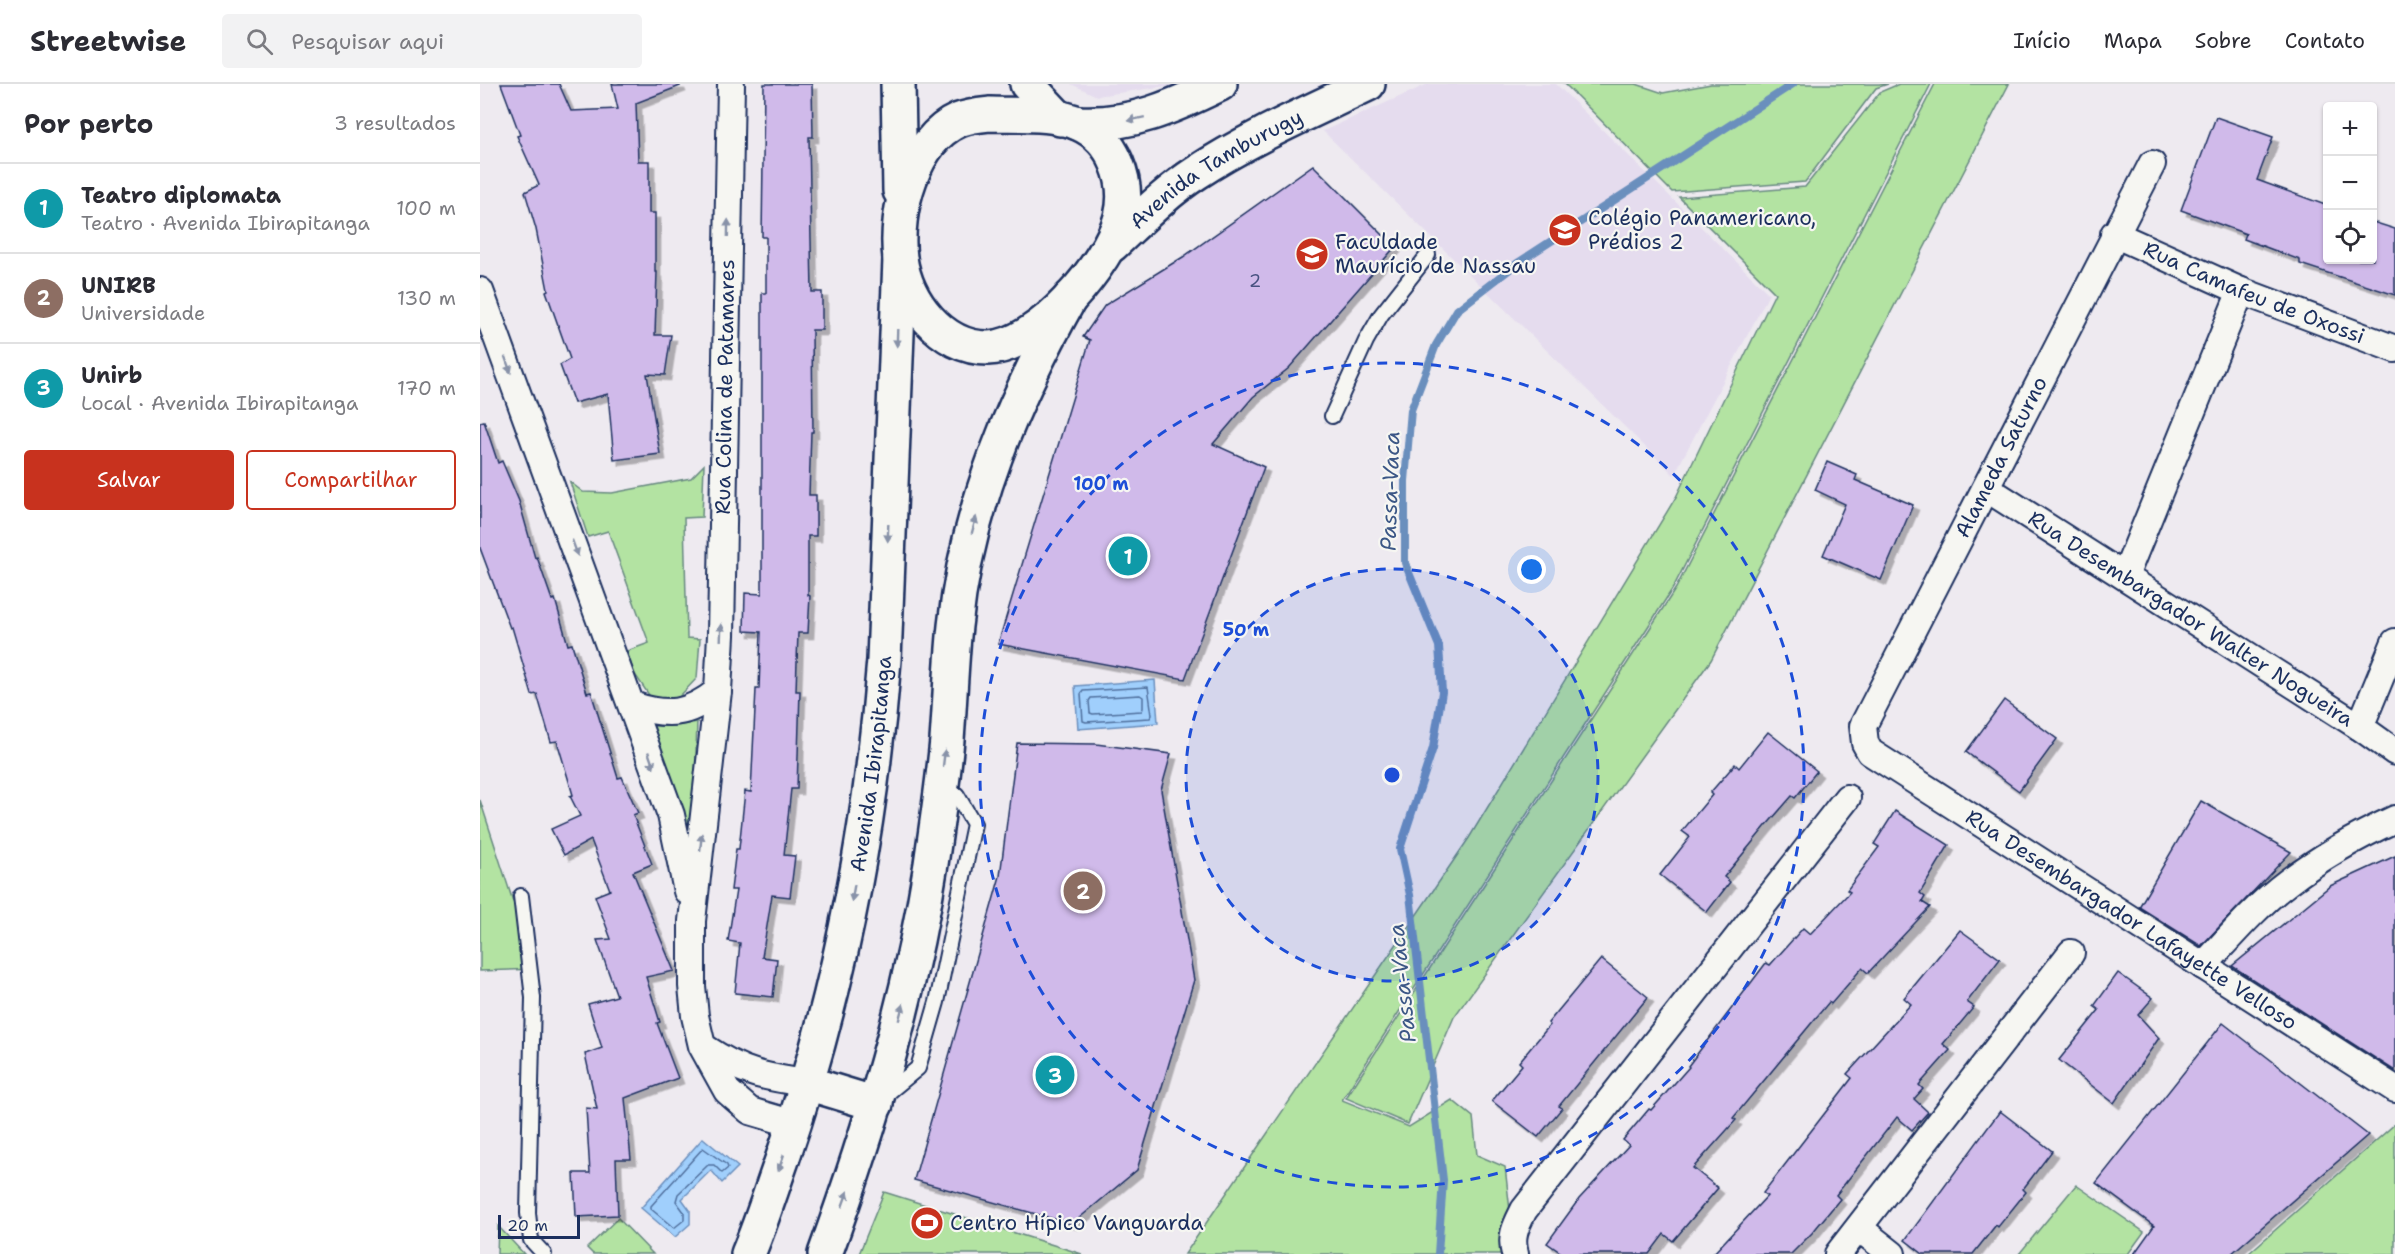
<!DOCTYPE html>
<html lang="pt">
<head>
<meta charset="utf-8">
<style>
  :root { --surface:#fff; --page:#f2f2f3; --text:#2b2b33; --muted:#7c7c81; --line:#e1e1e2; --accent:#c8321e }
  body { margin:0; font-family:"Shantell Sans",sans-serif; background:var(--page); color:var(--text) }
  .controls { position:absolute; right:18px; top:18px; display:grid; overflow:hidden; border-radius:6px; box-shadow:0 2px 4px #0004 }
  .controls button { width:54px; height:54px; display:grid; place-items:center; padding:0; border:0; border-bottom:2px solid var(--line); background:var(--surface); color:var(--text); font:30px sans-serif }
  .scale { position:absolute; left:18px; bottom:15px; width:82px; box-sizing:border-box; padding-left:6px; border:3px solid #1b2f5e; border-top:0; font-size:16px; line-height:21px; white-space:nowrap; color:#1b2f5e; -webkit-text-stroke:4px #f6f6f2; paint-order:stroke }
  .you { position:absolute; left:1052px; top:486px; width:21px; height:21px; margin:-15px; border:4px solid #fff; border-radius:50%; background:#1a73e8; box-shadow:0 0 0 9px #1a73e833 }
  .badge { display:grid; place-items:center; width:39px; height:39px; border-radius:50%; background:var(--accent); color:#fff; font-size:20px; font-weight:700 }
  .pin { position:absolute; translate:-50% -50%; border:3px solid #fff; box-shadow:0 2px 6px #0006 }
  .list { margin:0; padding:0; list-style:none }
  h2 { display:flex; justify-content:space-between; align-items:center; height:78px; margin:0; padding:0 24px; font-size:26px }
  h2 small { font-size:20px; font-weight:400; color:var(--muted) }
  .list li { display:grid; grid-template-columns:39px 1fr auto; gap:18px; align-items:center; box-sizing:border-box; height:90px; padding:0 24px; border-top:2px solid var(--line) }
  .list b { display:block; font-size:22px; white-space:nowrap }
  .list p { margin:0; font-size:20px; white-space:nowrap; color:var(--muted) }
  .list em { font-size:20px; font-style:normal; color:var(--muted) }
  .actions { display:flex; gap:12px; padding:18px 24px }
  .actions a { flex:1; padding:14px 0; border:2px solid var(--accent); border-radius:6px; text-align:center; font-size:21px; color:var(--accent) }
  .actions .main { background:var(--accent); color:#fff }
  .icon { flex:none; width:33px; height:33px; fill:none; stroke:currentColor; stroke-width:2; stroke-linecap:round; stroke-linejoin:round }
  .map { position:relative; flex:none; width:1915px; height:1170px; overflow:hidden }
  header { display:flex; align-items:center; gap:36px; box-sizing:border-box; height:84px; padding:0 30px; background:var(--surface); border-bottom:2px solid var(--line) }
  header strong { font-size:28px }
  nav { display:flex; gap:33px; margin-inline-start:auto; font-size:21px }
  .search { width:420px; height:54px; background:var(--page); display:flex; align-items:center; gap:15px; box-sizing:border-box; padding:0 21px; border-radius:6px; color:var(--muted); font-size:22px }
  main { display:flex }
  aside { flex:1; background:var(--surface) }
  .map>svg:first-child { display:block }
</style>
</head>
<body>
<header>
<strong>Streetwise</strong>
<div class="search"><svg class="icon" aria-label="search" viewBox="0 0 24 24"><circle cx="10" cy="10" r="6"/><path d="M15 15l6 6"/></svg>Pesquisar aqui</div>
<nav><a>Início</a><a>Mapa</a><a>Sobre</a><a>Contato</a></nav>
</header>
<main>
<aside>
<h2>Por perto<small>3 resultados</small></h2>
<ul class="list">
<li><span class="badge" style="background:#0f9aa8">1</span><div><b>Teatro diplomata</b><p>Teatro · Avenida Ibirapitanga</p></div><em>100 m</em></li>
<li><span class="badge" style="background:#8d6e63">2</span><div><b>UNIRB</b><p>Universidade</p></div><em>130 m</em></li>
<li><span class="badge" style="background:#0f9aa8">3</span><div><b>Unirb</b><p>Local · Avenida Ibirapitanga</p></div><em>170 m</em></li>
</ul>
<div class="actions"><a class="main">Salvar</a><a>Compartilhar</a></div>
</aside>
<div class="map">
<svg width="1915" height="1170" viewBox="0 0 1915 1170">
  <defs>
    <filter id="shadow"><feDropShadow dx="5.5" dy="5.5" stdDeviation="0" flood-color="#0004"/></filter>
  </defs>
  <rect width="100%" height="100%" fill="#eeeaf0"/>
  <filter id="ink" filterUnits="userSpaceOnUse"><feTurbulence type="fractalNoise" baseFrequency=".0167" numOctaves="2"/><feDisplacementMap in="SourceGraphic" scale="12" xChannelSelector="R" yChannelSelector="G"/><feConvolveMatrix kernelMatrix="1 2 1 2 8 2 1 2 1" color-interpolation-filters="sRGB"/></filter>
  <g filter="url(#ink)">
    <g fill="#e5dcee">
      <path d="M 591,0 L 701,0 L 617,12 Z"/>
      <path d="M 948,0 L 1076,0 L 1289,210 L 1194,391 L 843,47 Z"/>
    </g>
    <g fill="#b3e3a2" stroke="#678980" stroke-width="1.5">
      <path d="M 1085,0 L 1156,0 L 1183,9 L 1231,0 L 1408,0 L 1396,4 L 1325,98 L 1192,108 Z"/>
      <path d="M 1419,0 L 1451,0 L 1193,504 L 862,1016 L 929,1043 L 972,1016 L 993,1033 L 997,1071 L 1025,1083 L 1035,1170 L 705,1170 L 989,754 L 1196,413 L 1295,209 L 1199,113 L 1325,103 L 1400,8 Z"/>
      <path d="M 1455,0 L 1529,0 L 1231,576 L 974,933 L 928,1040 L 866,1014 L 1196,504 Z"/>
      <path d="M 224,381 L 222,433 L 204,434 L 207,554 L 220,555 L 217,594 L 198,614 L 171,614 L 154,589 L 147,567 L 169,559 L 128,447 L 108,453 L 90,398 L 103,408 L 132,409 L 211,394 Z"/>
      <path d="M 217,638 L 213,755 L 207,755 L 174,642 L 196,642 Z"/>
      <path d="M 0,716 L 55,885 L 0,887 Z"/>
      <path d="M 1915,1040 L 1915,1170 L 1768,1170 Z"/>
      <path d="M 1596,1101 L 1664,1148 L 1648,1170 L 1539,1170 Z"/>
      <path d="M 404,1108 L 602,1170 L 379,1170 Z"/>
      <path d="M 138,1134 L 173,1170 L 113,1170 L 107,1164 Z"/>
      <path d="M 18,1142 L 44,1170 L 17,1170 Z"/>
    </g>
    <g fill="#a0cffc" stroke="#6b8fbd" stroke-width="1.5">
      <path d="M 675,596 L 678,639 L 598,645 L 595,602 Z"/>
      <path d="M 223,1054 L 258,1083 L 242,1099 L 231,1086 L 202,1115 L 210,1126 L 210,1140 L 195,1153 L 161,1124 Z"/>
    </g>
    <g fill="none" stroke-linecap="round" stroke-linejoin="round">
      <g stroke="#506f9d" stroke-width="1.5">
        <path d="M 668,603 L 672,631 L 670,634 L 606,638 L 603,637 L 601,610 L 603,607 Z"/>
        <path d="M 660,611 L 663,613 L 663,624 L 662,627 L 613,630 L 610,629 L 609,617 L 611,614 Z"/>
        <path d="M 223,1064 L 247,1081 L 248,1084 L 242,1089 L 234,1081 L 228,1081 L 198,1110 L 196,1117 L 204,1128 L 204,1136 L 194,1144 L 171,1125 L 171,1122 Z"/>
      </g>
      <path stroke="#6b8fbd" stroke-width="8" d="M 958,1170 L 963,1096 L 930,811 L 920,765 L 953,664 L 962,608 L 959,562 L 925,479 L 925,397 L 931,326 L 956,261 L 977,226 L 1039,178 L 1313,0"/>
    </g>
    <g fill="#d0baea" stroke="#1b2f5e" stroke-width="1.5" filter="url(#shadow)">
      <path d="M 21,0 L 79,0 L 91,27 L 138,25 L 132,0 L 199,0 L 200,2 L 156,19 L 158,77 L 169,77 L 169,129 L 175,129 L 175,188 L 177,188 L 175,251 L 191,251 L 185,291 L 167,290 L 180,370 L 134,376 L 128,310 L 94,319 L 80,281 L 90,275 L 66,207 L 68,206 L 56,145 L 45,108 L 59,101 L 37,52 L 40,51 Z"/>
      <path d="M 284,0 L 332,0 L 333,53 L 329,53 L 332,208 L 342,208 L 342,246 L 332,246 L 333,348 L 331,348 L 329,411 L 336,411 L 336,452 L 328,452 L 328,511 L 330,512 L 328,549 L 318,549 L 316,607 L 320,607 L 317,705 L 311,705 L 304,771 L 315,772 L 310,813 L 292,811 L 282,873 L 297,875 L 293,913 L 255,909 L 260,859 L 248,857 L 256,806 L 251,806 L 256,765 L 259,765 L 265,707 L 271,708 L 276,605 L 279,605 L 281,548 L 264,547 L 265,509 L 282,510 L 282,209 L 286,209 L 286,153 L 282,153 Z"/>
      <path d="M 1736,33 L 1793,53 L 1777,96 L 1848,122 L 1848,176 L 1893,176 L 1893,138 L 1915,145 L 1915,211 L 1820,180 L 1820,176 L 1764,155 L 1766,150 L 1701,126 Z"/>
      <path d="M 833,81 L 915,163 L 809,284 L 773,313 L 733,360 L 784,383 L 705,595 L 518,560 L 610,256 L 603,253 L 625,221 L 703,173 Z"/>
      <path d="M 4,337 L 18,379 L 22,377 L 39,417 L 55,474 L 57,473 L 72,516 L 75,515 L 88,561 L 92,560 L 107,609 L 111,608 L 138,694 L 142,693 L 158,729 L 153,731 L 172,780 L 153,788 L 194,887 L 166,893 L 180,938 L 177,939 L 198,994 L 145,1014 L 151,1075 L 136,1075 L 138,1131 L 96,1133 L 94,1089 L 110,1089 L 106,1024 L 117,1025 L 105,970 L 122,964 L 108,920 L 137,912 L 117,856 L 131,855 L 115,812 L 130,806 L 111,756 L 84,771 L 71,745 L 100,732 L 90,712 L 93,711 L 77,657 L 71,658 L 57,610 L 52,611 L 32,543 L 30,544 L 0,464 L 0,338 Z"/>
      <path d="M 1347,378 L 1377,391 L 1375,396 L 1433,421 L 1401,496 L 1343,471 L 1365,420 L 1335,406 Z"/>
      <path d="M 1524,616 L 1577,655 L 1539,707 L 1486,668 Z"/>
      <path d="M 1288,648 L 1337,687 L 1315,714 L 1312,712 L 1285,743 L 1244,793 L 1250,798 L 1227,828 L 1180,791 L 1210,753 L 1202,747 L 1232,711 L 1230,709 L 1255,680 L 1259,684 Z"/>
      <path d="M 537,659 L 616,660 L 691,670 L 681,706 L 714,896 L 657,1086 L 592,1140 L 434,1096 L 520,792 Z"/>
      <path d="M 1721,717 L 1811,768 L 1721,862 L 1659,823 Z"/>
      <path d="M 1415,727 L 1469,761 L 1440,809 L 1445,813 L 1442,818 L 1450,823 L 1388,889 L 1382,884 L 1351,920 L 1349,918 L 1253,1034 L 1256,1036 L 1213,1084 L 1238,1104 L 1193,1157 L 1184,1150 L 1169,1170 L 1083,1170 L 1067,1159 L 1099,1115 L 1149,1061 L 1143,1056 L 1169,1025 L 1171,1026 L 1209,983 L 1208,982 L 1286,879 L 1290,881 L 1323,844 L 1330,850 L 1370,808 L 1367,806 L 1399,763 L 1394,760 Z"/>
      <path d="M 1915,772 L 1915,987 L 1752,882 L 1850,802 Z"/>
      <path d="M 1480,846 L 1520,875 L 1487,918 L 1494,923 L 1463,960 L 1470,966 L 1439,1001 L 1443,1005 L 1434,1015 L 1448,1028 L 1432,1046 L 1417,1033 L 1356,1111 L 1360,1115 L 1332,1149 L 1311,1170 L 1233,1170 L 1287,1112 L 1283,1109 L 1372,994 L 1367,990 L 1431,920 L 1424,914 Z"/>
      <path d="M 1121,875 L 1168,913 L 1079,1022 L 1082,1024 L 1058,1053 L 1012,1017 L 1042,981 L 1039,978 L 1070,941 L 1068,939 Z"/>
      <path d="M 1638,889 L 1673,914 L 1658,931 L 1679,954 L 1634,1019 L 1579,976 L 1619,926 L 1614,922 Z"/>
      <path d="M 1743,939 L 1888,1051 L 1751,1170 L 1654,1170 L 1674,1142 L 1616,1099 Z"/>
      <path d="M 1520,1027 L 1572,1067 L 1543,1105 L 1546,1108 L 1518,1143 L 1516,1141 L 1493,1170 L 1443,1170 L 1425,1156 Z"/>
    </g>
    <g fill="none" stroke-linecap="round" stroke-linejoin="round">
      <defs>
        <g id="service">
          <path d="M 852,332 L 886,257 L 901,231 L 948,171"/>
          <path d="M 41,812 L 53,914 L 48,1129 L 51,1156 L 64,1170"/>
          <path d="M 404,1012 L 438,984 L 457,918 L 494,740 L 477,711 L 460,709"/>
        </g>
        <g id="minor">
          <path d="M 251,0 L 241,551 L 238,607 L 212,837 L 212,902 L 215,932 L 222,962 L 247,1007 L 270,1027 L 314,1040"/>
          <path id="s1" d="M 1672,80 L 1383,642 L 1385,659 L 1390,668 L 1915,1005"/>
          <path id="s2" d="M 1634,150 L 1761,207 L 1915,265"/>
          <path d="M 0,207 L 191,731 L 207,807"/>
          <path id="s3" d="M 1506,404 L 1880,643 L 1915,668"/>
          <path d="M 1645,492 L 1761,207"/>
          <path d="M 152,621 C 188,633 208,631 238,607"/>
          <path d="M 1880,643 L 1915,558"/>
          <path d="M 1723,882 C 1750,853 1776,822 1808,798 C 1841,773 1878,752 1915,735"/>
          <path d="M 225,964 C 263,989 282,993 327,999"/>
          <path d="M 1379,1144 L 1412,1170"/>
          <path d="M 1035,1170 C 1030,1152 1036,1142 1044,1126 L 1367,714"/>
          <path d="M 1358,1170 L 1591,869"/>
        </g>
        <g id="secondary">
          <path d="M 418,0 L 420,107"/>
          <path d="M 547,0 L 580,35"/>
          <path d="M 510,30 C 539,31 574,28 600,40 C 634,55 650,98 641,133 C 629,179 559,263 508,264 C 461,264 426,217 420,174 C 414,128 433,56 479,36 C 489,32 500,31 510,30 Z"/>
          <path d="M 598,39 C 651,42 693,23 740,0"/>
          <path id="s4" d="M 632,161 C 659,136 685,109 716,89 C 769,54 830,28 888,0"/>
          <path d="M 327,999 L 396,1020"/>
          <path id="s5" d="M 268,1170 C 281,1139 291,1107 302,1076 C 358,914 391,746 404,576 L 420,175"/>
          <path d="M 345,1170 C 391,1043 430,914 451,780 C 457,739 463,698 467,656 C 470,618 471,580 475,542 C 487,424 533,316 590,214"/>
        </g>
      </defs>
      <use href="#service" stroke="#1b2f5e" stroke-width="18"/>
      <use href="#minor" stroke="#1b2f5e" stroke-width="30"/>
      <use href="#secondary" stroke="#1b2f5e" stroke-width="38"/>
      <use href="#service" stroke="#f6f6f2" stroke-width="14"/>
      <use href="#minor" stroke="#f6f6f2" stroke-width="26"/>
      <use href="#secondary" stroke="#f6f6f2" stroke-width="33"/>
    </g>
    <defs><path id="oneway-solid" d="M-6-.8H1V-3.2L6.5 0L1 3.2V.8H-6Z" transform="scale(1.5)"/></defs>
    <g fill="#8892a8">
      <use href="#oneway-solid" transform="translate(656 35) rotate(168)"/>
      <use href="#oneway-solid" transform="translate(248 144) rotate(-89)"/>
      <use href="#oneway-solid" transform="translate(417 254) rotate(92)"/>
      <use href="#oneway-solid" transform="translate(28 281) rotate(70)"/>
      <use href="#oneway-solid" transform="translate(494 441) rotate(-75)"/>
      <use href="#oneway-solid" transform="translate(408 449) rotate(92)"/>
      <use href="#oneway-solid" transform="translate(95 464) rotate(70)"/>
      <use href="#oneway-solid" transform="translate(241 548) rotate(-88)"/>
      <use href="#oneway-solid" transform="translate(464 674) rotate(-83)"/>
      <use href="#oneway-solid" transform="translate(171 676) rotate(71)"/>
      <use href="#oneway-solid" transform="translate(221 758) rotate(-84)"/>
      <use href="#oneway-solid" transform="translate(373 809) rotate(100)"/>
      <use href="#oneway-solid" transform="translate(421 928) rotate(-75)"/>
      <use href="#oneway-solid" transform="translate(301 1079) rotate(109)"/>
      <use href="#oneway-solid" transform="translate(365 1115) rotate(-70)"/>
    </g>
  </g>
  <circle cx="912" cy="691" r="206" fill="#1d4ed8" fill-opacity=".12"/>
  <g fill="none" stroke="#1d4ed8" stroke-width="3" stroke-dasharray="10 8">
    <circle cx="912" cy="691" r="206"/>
    <circle cx="912" cy="691" r="412"/>
  </g>
  <defs>
    <symbol id="school-disc" viewBox="-11 -11 22 22"><circle r="9.5" fill="#c8321e" stroke="#f6f6f2"/><path d="M0-5L7-2L0 1L-7-2ZM-4 1L0 2.5L4 1V4Q0 6-4 4Z" fill="#fff"/></symbol>
    <symbol id="university-disc" viewBox="-11 -11 22 22"><circle r="9.5" fill="#c8321e" stroke="#f6f6f2"/><path d="M0-5L7-2L0 1L-7-2ZM-4 1L0 2.5L4 1V4Q0 6-4 4Z" fill="#fff"/></symbol>
    <symbol id="stadium-disc" viewBox="-11 -11 22 22"><circle r="9.5" fill="#c8321e" stroke="#f6f6f2"/><path d="M0-5a6.5 5 0 1 0 0 10a6.5 5 0 1 0 0-10ZM-3.5-1.8h7v3.6h-7Z" fill="#fff"/></symbol>
  </defs>
  <g fill-rule="evenodd">
    <use href="#school-disc" x="1066" y="127" width="38" height="38"/>
    <use href="#university-disc" x="813" y="151" width="38" height="38"/>
    <use href="#stadium-disc" x="428" y="1120" width="38" height="38"/>
  </g>
  <g text-anchor="middle" dominant-baseline="central" stroke-width="4.5" stroke-linejoin="round" paint-order="stroke">
    <g font-size="18" fill="#485281">
      <text x="775" y="197">2</text>
    </g>
    <g font-size="21" fill="#1b2f5e" stroke="#f6f6f2">
      <text stroke="none"><textPath href="#s4" startOffset="130">Avenida Tamburugy</textPath></text>
      <text stroke="none"><textPath href="#s2" startOffset="152">Rua Camafeu de Oxossi</textPath></text>
      <text transform="translate(245 303) rotate(-89)">Rua Colina de Patamares</text>
      <text transform="translate(1521 373) rotate(-63)">Alameda Saturno</text>
      <text stroke="none"><textPath href="#s3" startOffset="243">Rua Desembargador Walter Nogueira</textPath></text>
      <text stroke="none"><textPath href="#s5" startOffset="507">Avenida Ibirapitanga</textPath></text>
      <text stroke="none"><textPath href="#s1" startOffset="970">Rua Desembargador Lafayette Velloso</textPath></text>
    </g>
    <g font-size="21" fill="#1b2f5e" stroke="#f6f6f2" text-anchor="start">
      <text x="1108" y="134">Colégio Panamericano,<tspan x="1108" dy="24">Prédios 2</tspan></text>
      <text x="855" y="158">Faculdade<tspan x="855" dy="24">Maurício de Nassau</tspan></text>
      <text x="470" y="1139">Centro Hípico Vanguarda</text>
    </g>
    <g font-size="22" font-style="italic" fill="#3c5786" stroke="#f6f6f2">
      <text transform="translate(910 407) rotate(-88)">Passa-Vaca</text>
      <text transform="translate(922 899) rotate(-96)">Passa-Vaca</text>
    </g>
  </g>
  <circle cx="912" cy="691" r="9" fill="#1d4ed8" stroke="#f6f6f2" stroke-width="3"/>
  <g font-size="18" text-anchor="middle" font-weight="bold" fill="#1d4ed8" stroke="#f6f6f2" stroke-width="4.5" stroke-linejoin="round" paint-order="stroke">
    <text x="621" y="406">100 m</text>
    <text x="766" y="552">50 m</text>
  </g>
</svg>
<div class="controls">
<button>+</button>
<button>−</button>
<button><svg class="icon" aria-label="locate" viewBox="0 0 24 24"><circle cx="12" cy="12" r="6"/><path d="M12 2v4M12 18v4M2 12h4M18 12h4"/></svg></button>
</div>
<div class="scale">20 m</div>
<div class="you"></div>
<div class="pin badge" style="left:648px;top:472px;background:#0f9aa8">1</div>
<div class="pin badge" style="left:603px;top:807px;background:#8d6e63">2</div>
<div class="pin badge" style="left:575px;top:991px;background:#0f9aa8">3</div>
</div>
</main>
</body>
</html>
